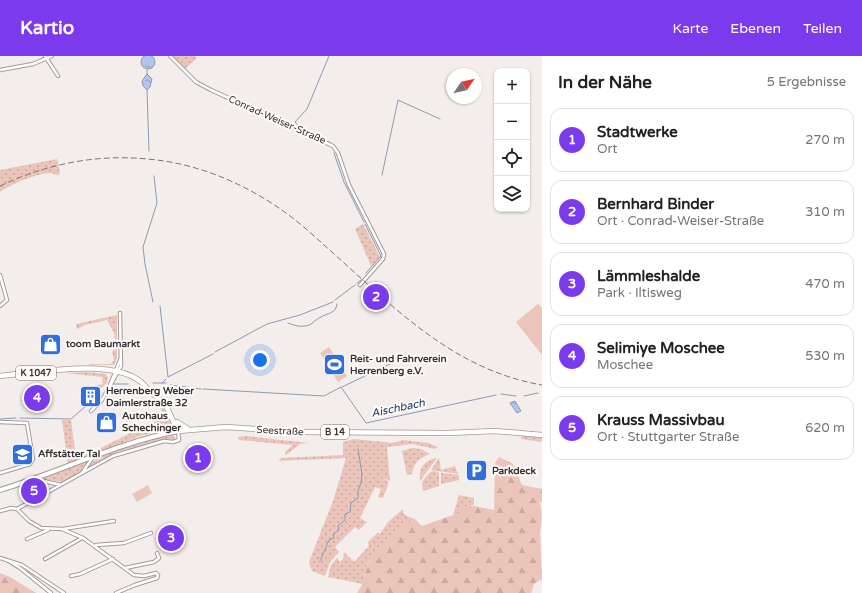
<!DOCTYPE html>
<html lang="de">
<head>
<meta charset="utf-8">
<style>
  :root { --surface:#fff; --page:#f2f2f2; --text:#202124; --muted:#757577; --line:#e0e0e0; --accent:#7c3aed }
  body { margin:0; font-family:"Varela Round",sans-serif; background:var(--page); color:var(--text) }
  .controls { position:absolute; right:12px; top:12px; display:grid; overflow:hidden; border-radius:8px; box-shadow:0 1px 3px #0004 }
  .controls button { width:36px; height:36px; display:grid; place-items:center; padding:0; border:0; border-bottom:1px solid var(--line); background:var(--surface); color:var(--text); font:20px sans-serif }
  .compass { position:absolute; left:446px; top:12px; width:36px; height:36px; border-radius:50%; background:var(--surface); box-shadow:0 1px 3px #0004; rotate:56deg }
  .you { position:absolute; left:260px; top:304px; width:14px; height:14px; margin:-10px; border:3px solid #fff; border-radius:50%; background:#1a73e8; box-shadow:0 0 0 6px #1a73e833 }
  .badge { display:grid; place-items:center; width:26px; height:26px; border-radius:50%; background:var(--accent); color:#fff; font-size:13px; font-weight:700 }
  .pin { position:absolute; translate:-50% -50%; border:2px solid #fff; box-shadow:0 1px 4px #0006 }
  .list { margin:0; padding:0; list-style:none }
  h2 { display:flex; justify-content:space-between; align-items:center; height:52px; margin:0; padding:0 16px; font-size:17px }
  h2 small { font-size:13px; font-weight:400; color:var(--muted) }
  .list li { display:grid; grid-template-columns:26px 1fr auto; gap:12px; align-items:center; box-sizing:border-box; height:64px; margin:0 8px 8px; padding:0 8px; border:1px solid var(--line); border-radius:12px }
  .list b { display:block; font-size:15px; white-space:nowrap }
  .list p { margin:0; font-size:13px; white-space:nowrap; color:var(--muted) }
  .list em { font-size:13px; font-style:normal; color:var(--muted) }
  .icon { flex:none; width:22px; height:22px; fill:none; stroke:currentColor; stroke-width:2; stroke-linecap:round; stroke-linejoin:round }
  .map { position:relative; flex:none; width:542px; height:537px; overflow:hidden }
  header { display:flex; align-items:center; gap:24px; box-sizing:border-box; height:56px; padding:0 20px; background:var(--accent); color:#fff }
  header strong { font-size:19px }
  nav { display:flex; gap:22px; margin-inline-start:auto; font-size:14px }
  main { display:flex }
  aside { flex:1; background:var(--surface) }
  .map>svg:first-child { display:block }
</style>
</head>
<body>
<header>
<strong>Kartio</strong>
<nav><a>Karte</a><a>Ebenen</a><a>Teilen</a></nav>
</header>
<main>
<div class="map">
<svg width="542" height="537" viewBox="0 0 542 537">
  <defs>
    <pattern id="green-dots" width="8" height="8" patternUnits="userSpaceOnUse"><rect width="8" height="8" fill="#ebc4ba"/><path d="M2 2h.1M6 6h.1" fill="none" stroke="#caa9a0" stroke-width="1.8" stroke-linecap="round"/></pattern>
    <pattern id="forest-firs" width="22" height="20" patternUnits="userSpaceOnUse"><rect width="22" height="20" fill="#ebc4ba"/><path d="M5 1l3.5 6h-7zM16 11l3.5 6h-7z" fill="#caa9a0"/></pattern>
    <pattern id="water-ripples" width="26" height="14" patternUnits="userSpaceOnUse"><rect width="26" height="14" fill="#b1c6ea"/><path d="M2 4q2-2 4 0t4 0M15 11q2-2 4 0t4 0" fill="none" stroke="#91a1be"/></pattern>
  </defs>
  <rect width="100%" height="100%" fill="#f3edeb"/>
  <g fill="url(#green-dots)">
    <path d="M 173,0 L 195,0 L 197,2 L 185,13 Z"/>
    <path d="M 57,103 L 60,116 L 59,119 C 55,119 53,117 49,117 C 38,117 9,129 0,136 L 0,114 Z"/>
    <path d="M 363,168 L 380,201 L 371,210 L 355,173 Z"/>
    <path d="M 117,259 L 117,287 L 114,280 L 115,279 L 107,264 L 85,269 L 77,273 L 76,268 Z"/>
    <path d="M 115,291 L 117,291 L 117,302 L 114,309 L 89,309 L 89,308 L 111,308 L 114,304 L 112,295 L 116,293 Z"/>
    <path d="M 87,316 L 106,318 L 108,323 L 107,327 L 90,342 L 91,337 L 95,336 L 98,329 L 103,328 L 102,321 L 66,317 Z"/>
    <path d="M 158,345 L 169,360 L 172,370 L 166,374 L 140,380 L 68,408 L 62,364 L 71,364 L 76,402 L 89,398 L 164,360 Z"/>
    <path d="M 172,378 L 175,382 L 173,384 L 162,384 L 117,396 L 87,412 C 104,391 146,384 172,378 Z"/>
    <path d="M 522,378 L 542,381 L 542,386 L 521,383 Z"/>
    <path d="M 246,380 L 309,387 L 300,388 L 286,399 L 285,396 L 293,389 L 239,384 L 238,381 Z"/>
    <path d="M 354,383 L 393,387 L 403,384 L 428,387 L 438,391 L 435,393 L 412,388 L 387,391 L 390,425 L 380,421 L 389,426 L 383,442 L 378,441 L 381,433 L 375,431 L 360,462 L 367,466 L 359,474 L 355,471 L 335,491 L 339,496 L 330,506 L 325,520 L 312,515 L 309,506 L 333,445 L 346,402 L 278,405 L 282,402 L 343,399 L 343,386 Z"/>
    <path d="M 412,392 L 421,393 L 430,398 C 419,402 414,406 412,418 L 407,419 L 402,395 Z"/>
    <path d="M 437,402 L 420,425 C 418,413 424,404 437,402 Z"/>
    <path d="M 439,402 L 441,414 L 455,410 L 458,418 L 431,414 Z"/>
    <path d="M 89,404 L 80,417 L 63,426 L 43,423 Z"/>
    <path d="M 435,415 L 439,417 L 439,430 L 423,435 L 422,426 L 430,416 Z"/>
    <path d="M 441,417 L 459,419 L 459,424 L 441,428 Z"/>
    <path d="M 459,439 L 474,442 L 474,449 L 469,449 L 453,459 Z"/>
    <path d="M 403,453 L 403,457 L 407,460 L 415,463 L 402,472 L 367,508 L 363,528 L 328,521 L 331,509 L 337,502 L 340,506 L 343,503 L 344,496 L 354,506 L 369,490 L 368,486 L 378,476 L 380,478 L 388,466 Z"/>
    <path d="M 176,477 L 178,484 L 166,487 L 164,480 Z"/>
  </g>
  <g fill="url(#forest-firs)">
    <path d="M 499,401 L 513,408 L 522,429 L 542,433 L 542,446 L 540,446 C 542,455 542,468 540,476 L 542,523 L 534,528 L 531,537 L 357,537 L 363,527 L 367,509 L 397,472 L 402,472 L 415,463 L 422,470 L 453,459 L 469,449 L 494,454 L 495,407 Z"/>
    <path d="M 0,517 L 10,521 L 36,537 L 0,537 Z"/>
  </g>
  <g fill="#ebc4ba">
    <path d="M 538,248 L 542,252 L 542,299 L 516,266 Z"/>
    <path d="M 329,291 L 347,320 L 338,326 L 320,297 Z"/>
    <path d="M 148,429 L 152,437 L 137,446 L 132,438 Z"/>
  </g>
  <g fill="url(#water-ripples)" stroke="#8c9ab3">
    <circle cx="148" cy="6" r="7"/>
    <path d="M 147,18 L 152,23 L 150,31 L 147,34 L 143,30 L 142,25 Z"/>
    <path d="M 515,345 L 521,355 L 517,357 L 510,347 Z"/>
  </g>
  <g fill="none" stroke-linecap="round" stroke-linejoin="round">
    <g stroke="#8c9ab3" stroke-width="1">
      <path d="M 329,0 L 307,53 L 295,66 L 300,72 L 331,87"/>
      <path d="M 147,14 L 147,18"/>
      <path d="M 147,34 L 149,95"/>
      <path d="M 334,97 L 344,126 L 364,166"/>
      <path d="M 382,119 L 398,44 L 440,63"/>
      <path d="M 365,168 L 381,200 L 366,217"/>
      <path d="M 357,227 L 361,224"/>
      <path d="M 335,244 L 355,229"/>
      <path d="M 153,246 L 145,208 L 143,191 L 157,147 L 154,120"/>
      <path d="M 160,250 L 168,321 L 213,298"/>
      <path d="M 288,267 C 293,269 299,271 304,270 C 312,270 314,264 321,261 C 327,257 336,258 337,248"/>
      <path d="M 215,296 L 267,268 L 300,259 L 333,246"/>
      <path d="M 153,327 L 166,327"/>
      <path d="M 162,327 L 166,323"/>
      <path d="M 114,328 L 128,328"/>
      <path d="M 170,329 L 201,333"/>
      <path d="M 342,331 L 392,307"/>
      <path d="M 203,333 L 324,340 L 341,331 L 366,367 L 496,339"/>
      <path d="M 501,338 L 516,340"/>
      <path d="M 524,340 L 538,337"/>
      <path d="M 91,347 L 99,340"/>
      <path d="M 20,362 L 71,363 L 87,349"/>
      <path d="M 0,363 L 16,362"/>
      <path d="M 320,505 L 329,484 L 334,482 L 333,478 L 339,474 L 338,470 L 345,464 L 345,458 L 350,456 L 351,447 L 358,442 L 358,435 L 361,427 L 362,418 L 358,393"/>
    </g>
    <defs>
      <g id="street">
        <path d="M 45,0 L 58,20"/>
        <path d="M 170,0 L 196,26 L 211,34 L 333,90 L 338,97 L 349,129 L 384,198 L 383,203 L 360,229"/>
        <path d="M 0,14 L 33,8 L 52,0"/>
        <path d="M 0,219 L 7,244 L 0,250"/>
        <path d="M 110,329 L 121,302"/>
        <path d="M 91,355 L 102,344 L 121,310 L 120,257"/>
        <path d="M 0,366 L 27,367 L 33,403 L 30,408 L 0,417"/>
        <path d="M 82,417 L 93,401"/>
        <path d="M 35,423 L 61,429"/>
        <path d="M 17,453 L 29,465 L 41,472 L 62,473 L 83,482 L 134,519 L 144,520 L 156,517 L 158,519 L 157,522 L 135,529 L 116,537"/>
        <path d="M 0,455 L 11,452 L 17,453 L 113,400 L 164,385 L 173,386 L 179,384 L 178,375"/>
        <path d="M 63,473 L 114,465"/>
        <path d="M 27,483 L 48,474"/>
        <path d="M 96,489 L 124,487 L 151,477"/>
        <path d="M 0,502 L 22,509 L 64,537"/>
        <path d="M 45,503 L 82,482"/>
        <path d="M 9,505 L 20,512 L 51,537"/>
        <path d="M 125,512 L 154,506 L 159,502 L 157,497"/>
        <path d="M 71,520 L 80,518 L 113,503"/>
      </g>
      <path id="secondary" d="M 0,434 C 60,416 116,387 178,375"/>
      <g id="primary">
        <path d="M 0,320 C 36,317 120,300 145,330"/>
        <path d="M 144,330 L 165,348 L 178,375"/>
        <path d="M 177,366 L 188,373"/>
        <path d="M 178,375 L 226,371 L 297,376 L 448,377 L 495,375 L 542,379"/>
        <path d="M 169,376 L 174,368"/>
      </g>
    </defs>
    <use href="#street" stroke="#a19b9a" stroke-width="4.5"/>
    <use href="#secondary" stroke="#a19b9a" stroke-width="6"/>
    <use href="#primary" stroke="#a19b9a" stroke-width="6"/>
    <use href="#street" stroke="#fff" stroke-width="2.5"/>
    <use href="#secondary" stroke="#fff" stroke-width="4"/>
    <use href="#primary" stroke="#fff" stroke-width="4.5"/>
    <path stroke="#7b7777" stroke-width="1" stroke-dasharray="6 3" stroke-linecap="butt" d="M 0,130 C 46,108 97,98 147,103 C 195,107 239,125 279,152 C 295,163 310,176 324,189 C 391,248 450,313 542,329"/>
  </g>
  <defs>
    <symbol id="shop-square" viewBox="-11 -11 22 22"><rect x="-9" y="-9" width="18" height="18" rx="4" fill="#2f6edb" stroke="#fffbfa"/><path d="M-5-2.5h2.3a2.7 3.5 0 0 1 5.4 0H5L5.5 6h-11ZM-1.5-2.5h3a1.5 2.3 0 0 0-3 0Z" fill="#fff"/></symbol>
    <symbol id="stadium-square" viewBox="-11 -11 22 22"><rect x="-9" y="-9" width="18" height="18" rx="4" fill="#2f6edb" stroke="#fffbfa"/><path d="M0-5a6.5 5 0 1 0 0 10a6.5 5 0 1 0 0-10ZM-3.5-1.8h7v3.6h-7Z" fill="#fff"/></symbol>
    <symbol id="building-square" viewBox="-11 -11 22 22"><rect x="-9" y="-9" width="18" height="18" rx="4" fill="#2f6edb" stroke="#fffbfa"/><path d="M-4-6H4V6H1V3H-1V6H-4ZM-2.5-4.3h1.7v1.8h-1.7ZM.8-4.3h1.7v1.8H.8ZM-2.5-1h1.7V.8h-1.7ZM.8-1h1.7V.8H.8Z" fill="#fff"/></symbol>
    <symbol id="school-square" viewBox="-11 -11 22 22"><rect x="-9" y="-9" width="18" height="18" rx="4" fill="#2f6edb" stroke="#fffbfa"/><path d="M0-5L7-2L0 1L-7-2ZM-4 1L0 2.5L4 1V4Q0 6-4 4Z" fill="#fff"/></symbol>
    <symbol id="parking-square" viewBox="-11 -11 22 22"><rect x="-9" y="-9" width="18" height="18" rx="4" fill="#2f6edb" stroke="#fffbfa"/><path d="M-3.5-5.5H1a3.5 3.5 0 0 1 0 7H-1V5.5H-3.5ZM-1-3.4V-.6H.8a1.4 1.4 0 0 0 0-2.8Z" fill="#fff"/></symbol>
  </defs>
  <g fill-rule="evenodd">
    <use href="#shop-square" x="38" y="276" width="25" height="25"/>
    <use href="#stadium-square" x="322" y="296" width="25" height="25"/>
    <use href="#building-square" x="78" y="328" width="25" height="25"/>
    <use href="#shop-square" x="94" y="354" width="25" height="25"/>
    <use href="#school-square" x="10" y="386" width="25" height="25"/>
    <use href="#parking-square" x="464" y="402" width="25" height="25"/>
  </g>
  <g text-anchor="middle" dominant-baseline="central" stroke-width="4" stroke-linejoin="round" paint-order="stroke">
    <g fill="#fffbfa" stroke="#726f6f" stroke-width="1">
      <rect x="16" y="310" width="40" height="14" rx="3"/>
      <rect x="321" y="369" width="28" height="14" rx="3"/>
    </g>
    <g font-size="9" font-weight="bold" fill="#363333">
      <text x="36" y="317">K 1047</text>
      <text x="335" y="376">B 14</text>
    </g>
    <g font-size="10" fill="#363333" stroke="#fffbfa">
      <text transform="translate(277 64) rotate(24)">Conrad-Weiser-Straße</text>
      <text transform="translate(280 375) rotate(3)">Seestraße</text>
    </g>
    <g font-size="10" font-weight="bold" fill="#363333" stroke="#fffbfa" text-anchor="start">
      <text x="66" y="288">toom Baumarkt</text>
      <text x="350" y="303">Reit- und Fahrverein<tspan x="350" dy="12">Herrenberg e.V.</tspan></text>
      <text x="106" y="335">Herrenberg Weber<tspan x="106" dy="12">Daimlerstraße 32</tspan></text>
      <text x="122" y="360">Autohaus<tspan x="122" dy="12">Schechinger</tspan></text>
      <text x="38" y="398">Affstätter Tal</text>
      <text x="492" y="415">Parkdeck</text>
    </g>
    <g font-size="11" font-style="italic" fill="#193360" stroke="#fffbfa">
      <text transform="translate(398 352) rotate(-12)">Aischbach</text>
    </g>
  </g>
</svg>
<div class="controls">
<button>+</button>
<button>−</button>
<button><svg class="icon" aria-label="locate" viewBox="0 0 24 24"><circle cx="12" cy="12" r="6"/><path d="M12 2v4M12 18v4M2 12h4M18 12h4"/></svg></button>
<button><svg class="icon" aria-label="layers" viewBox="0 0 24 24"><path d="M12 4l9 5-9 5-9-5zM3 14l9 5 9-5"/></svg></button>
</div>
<svg class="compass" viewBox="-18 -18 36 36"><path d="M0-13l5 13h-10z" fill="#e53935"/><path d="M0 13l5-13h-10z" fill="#757577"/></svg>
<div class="you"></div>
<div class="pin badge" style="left:198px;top:402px">1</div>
<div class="pin badge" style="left:376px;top:241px">2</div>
<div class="pin badge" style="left:171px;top:482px">3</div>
<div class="pin badge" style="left:37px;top:342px">4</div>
<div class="pin badge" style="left:34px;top:435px">5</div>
</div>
<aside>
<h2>In der Nähe<small>5 Ergebnisse</small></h2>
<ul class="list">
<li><span class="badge">1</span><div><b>Stadtwerke</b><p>Ort</p></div><em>270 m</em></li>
<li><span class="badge">2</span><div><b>Bernhard Binder</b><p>Ort · Conrad-Weiser-Straße</p></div><em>310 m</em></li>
<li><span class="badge">3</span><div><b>Lämmleshalde</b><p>Park · Iltisweg</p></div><em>470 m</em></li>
<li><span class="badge">4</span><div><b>Selimiye Moschee</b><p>Moschee</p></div><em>530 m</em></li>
<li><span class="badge">5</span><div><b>Krauss Massivbau</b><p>Ort · Stuttgarter Straße</p></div><em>620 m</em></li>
</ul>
</aside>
</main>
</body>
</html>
